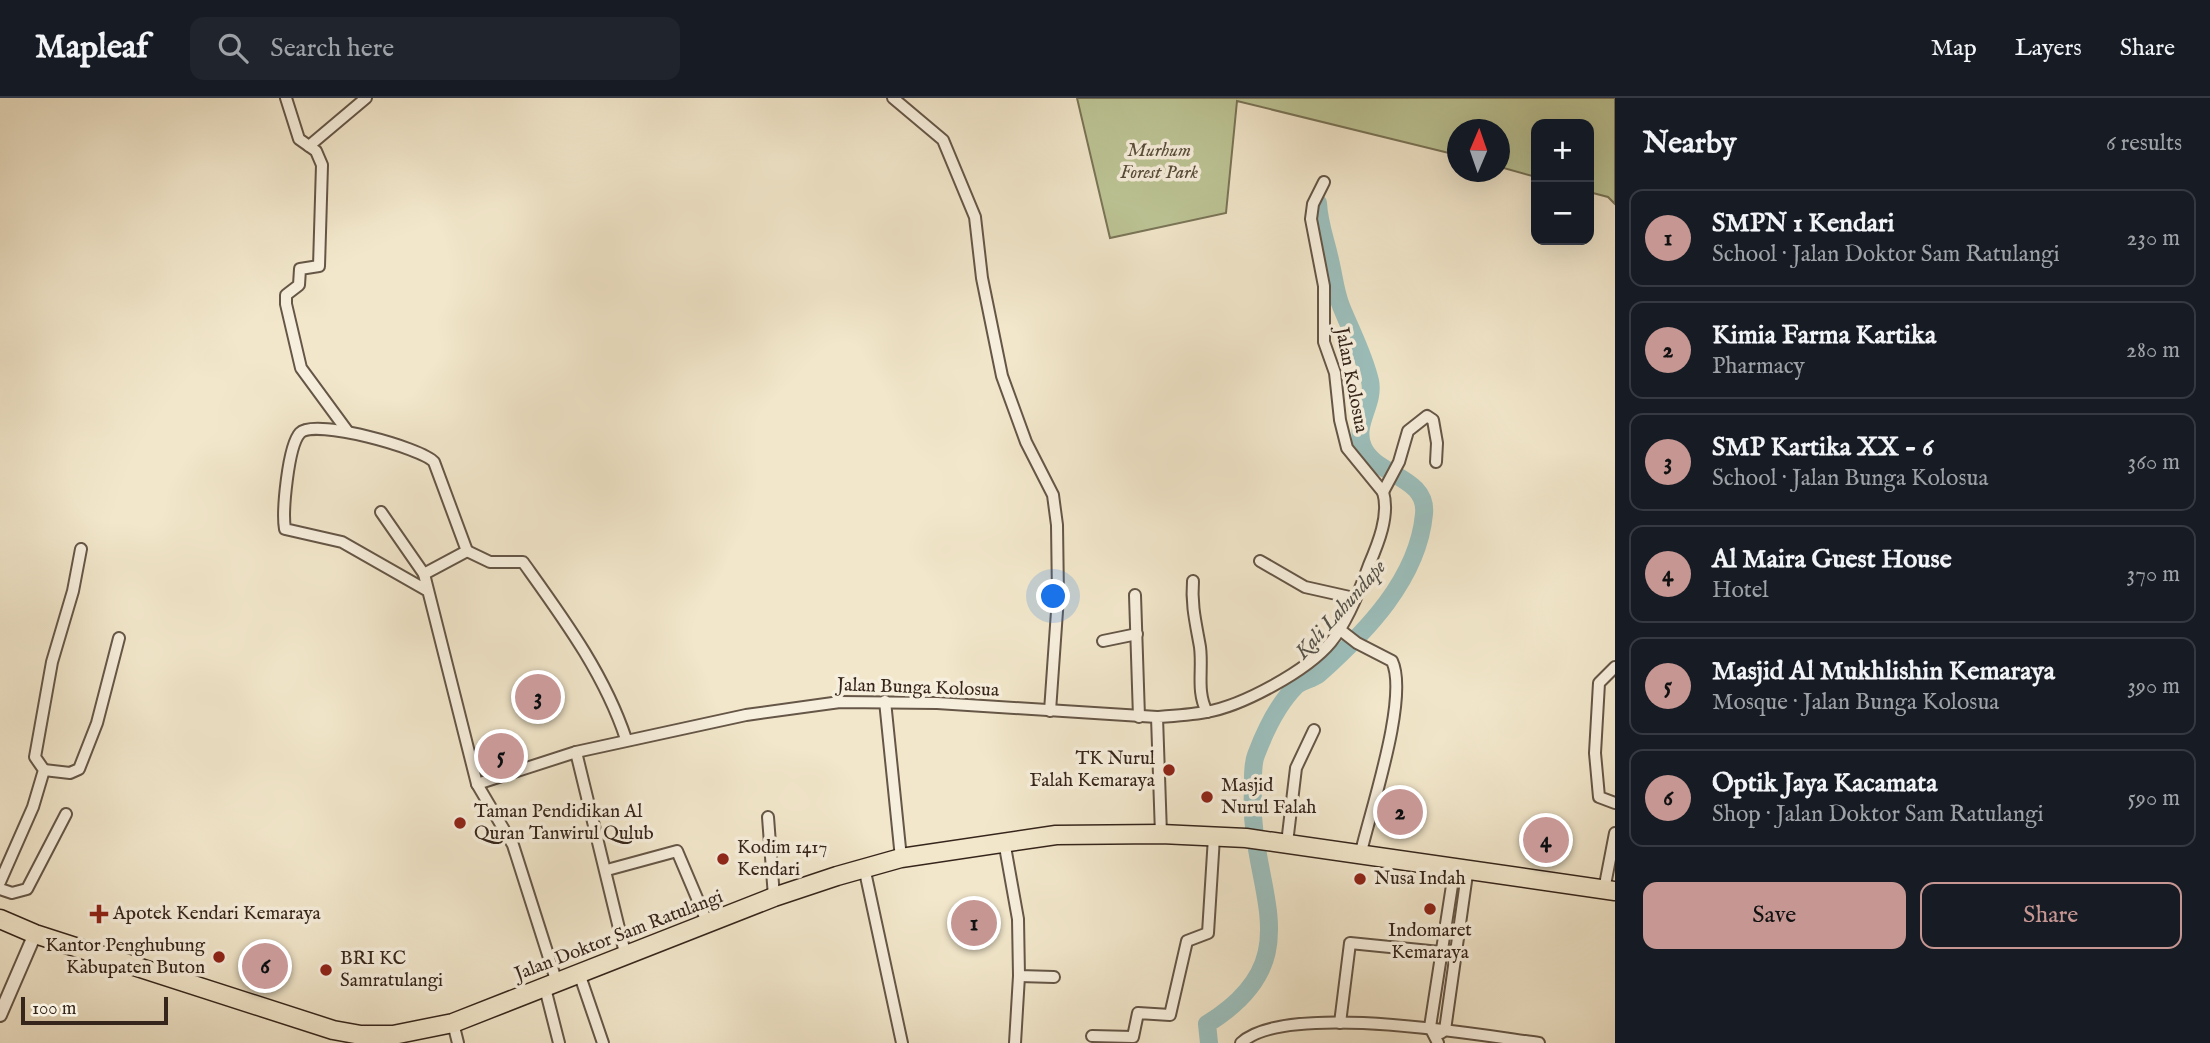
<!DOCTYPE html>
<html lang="en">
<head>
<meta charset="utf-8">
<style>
  :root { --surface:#171b24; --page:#20242c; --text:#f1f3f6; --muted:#9ea1a6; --line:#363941; --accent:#c59692 }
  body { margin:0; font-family:"IM FELL English",serif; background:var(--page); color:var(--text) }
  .controls { position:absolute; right:21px; top:21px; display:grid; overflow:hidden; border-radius:14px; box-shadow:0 7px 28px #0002 }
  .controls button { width:63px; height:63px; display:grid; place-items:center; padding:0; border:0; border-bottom:2px solid var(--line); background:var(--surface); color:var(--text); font:35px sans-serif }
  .compass { position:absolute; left:1447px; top:21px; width:63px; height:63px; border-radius:50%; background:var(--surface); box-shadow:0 7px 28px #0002; rotate:2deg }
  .scale { position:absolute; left:21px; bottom:18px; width:147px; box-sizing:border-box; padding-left:7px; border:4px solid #36251b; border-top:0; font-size:19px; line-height:24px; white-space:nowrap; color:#36251b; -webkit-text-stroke:5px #f7efdd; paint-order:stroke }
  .you { position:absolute; left:1054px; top:499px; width:24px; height:24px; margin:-18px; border:5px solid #fff; border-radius:50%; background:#1a73e8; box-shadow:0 0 0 10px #1a73e833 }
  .badge { display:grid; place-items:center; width:46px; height:46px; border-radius:50%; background:var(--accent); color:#111; font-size:23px; font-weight:700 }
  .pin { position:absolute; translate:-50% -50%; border:4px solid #fff; box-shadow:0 2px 7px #0006 }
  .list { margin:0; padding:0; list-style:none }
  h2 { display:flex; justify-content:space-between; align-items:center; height:91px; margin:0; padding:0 28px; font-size:30px }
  h2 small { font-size:23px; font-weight:400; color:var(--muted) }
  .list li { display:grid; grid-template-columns:46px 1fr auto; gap:21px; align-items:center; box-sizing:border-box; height:98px; margin:0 14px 14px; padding:0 14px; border:2px solid var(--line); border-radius:14px }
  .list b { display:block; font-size:26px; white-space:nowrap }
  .list p { margin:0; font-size:23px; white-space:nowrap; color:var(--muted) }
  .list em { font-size:23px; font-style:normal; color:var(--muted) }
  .actions { display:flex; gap:14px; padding:21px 28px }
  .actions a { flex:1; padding:16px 0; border:2px solid var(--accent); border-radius:14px; text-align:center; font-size:24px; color:var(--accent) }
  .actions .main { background:var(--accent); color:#111 }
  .icon { flex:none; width:38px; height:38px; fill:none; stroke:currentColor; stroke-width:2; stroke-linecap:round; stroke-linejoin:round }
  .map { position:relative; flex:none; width:1615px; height:945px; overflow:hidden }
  header { display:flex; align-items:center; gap:42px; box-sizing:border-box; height:98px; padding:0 35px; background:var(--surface); border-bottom:2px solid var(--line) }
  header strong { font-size:33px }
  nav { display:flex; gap:38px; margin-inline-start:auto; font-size:24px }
  .search { width:490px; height:63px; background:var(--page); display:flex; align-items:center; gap:18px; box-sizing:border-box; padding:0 24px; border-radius:14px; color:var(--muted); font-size:26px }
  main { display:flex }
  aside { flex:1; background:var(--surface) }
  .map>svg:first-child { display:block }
</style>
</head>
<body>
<header>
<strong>Mapleaf</strong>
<div class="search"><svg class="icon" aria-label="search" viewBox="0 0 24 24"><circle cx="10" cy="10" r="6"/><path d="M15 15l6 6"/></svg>Search here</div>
<nav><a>Map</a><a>Layers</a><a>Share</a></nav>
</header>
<main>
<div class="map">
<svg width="1615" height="945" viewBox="0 0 1615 945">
  <rect width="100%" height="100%" fill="#f2e7cb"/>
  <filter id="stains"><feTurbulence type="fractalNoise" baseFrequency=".00286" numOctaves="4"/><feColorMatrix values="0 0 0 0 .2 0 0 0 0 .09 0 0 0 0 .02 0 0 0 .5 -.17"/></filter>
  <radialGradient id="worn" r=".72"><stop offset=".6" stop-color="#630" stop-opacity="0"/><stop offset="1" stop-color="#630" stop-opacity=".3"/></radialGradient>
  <path fill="#bdc596" stroke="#7a7558" stroke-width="2" d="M 1077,0 L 1615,0 L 1615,106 L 1608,99 L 1589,94 L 1589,26 L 1536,26 L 1536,79 L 1500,69 L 1500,32 L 1458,32 L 1457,57 L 1237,3 L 1226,115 L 1110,140 Z"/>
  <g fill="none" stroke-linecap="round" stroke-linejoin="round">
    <path stroke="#9cbfbc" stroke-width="18" d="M 1209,945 L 1207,926 C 1316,859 1247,789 1253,693 C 1253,682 1252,667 1256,657 C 1265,633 1278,606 1296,588 C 1302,582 1312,582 1319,576 C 1366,534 1418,481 1424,416 C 1428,378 1375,378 1363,349 C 1353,326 1375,306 1370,283 C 1364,257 1351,233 1341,208 C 1335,193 1334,178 1330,162 C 1326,143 1319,126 1318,105"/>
    <defs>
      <g id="minor">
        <path d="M 286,0 L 299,41 L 316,53 L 322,67 L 319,168 L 300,171 L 299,187 L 286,197 L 286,206 L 301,270 L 348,334"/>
        <path d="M 893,0 L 943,42 L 975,119 L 982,180 L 1002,278 L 1026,344 L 1053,397 L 1057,427 L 1058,499 L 1050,613"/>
        <path d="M 309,48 L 366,0"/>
        <path d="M 1324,84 L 1313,106 L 1311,121 L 1324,188 L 1324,244 L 1335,275 L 1340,322 L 1347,350 L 1383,394"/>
        <path d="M 1383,394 L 1399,364 L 1408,333 L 1427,318 L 1433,322 L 1437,345 L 1436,364"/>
        <path d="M 381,414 L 424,476"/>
        <path d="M 467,453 L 490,464 L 523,464 C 563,520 604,575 626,641"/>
        <path d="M 1260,463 L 1305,489 L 1354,500"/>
        <path d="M 1193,483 C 1191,507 1196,526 1200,549 C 1203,572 1196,593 1207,614"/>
        <path d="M 428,493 L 342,444 L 285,431 C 282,414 288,348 300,335 C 314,320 422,350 434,364 L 467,453 L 424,476 L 477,686 L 513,747 L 557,885"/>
        <path d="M 1135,497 L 1139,619"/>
        <path d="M 1339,531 L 1357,545 L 1392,563 C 1409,599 1371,711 1361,754"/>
        <path d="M 1103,543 L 1137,536"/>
        <path d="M 1615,569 L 1599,585 L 1595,655 L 1599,699 L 1615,705"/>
        <path d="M 885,603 L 901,760"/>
        <path d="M 576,654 L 746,617 L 840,604 L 937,605 L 1157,619"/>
        <path d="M 44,672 L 70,675 L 79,671 L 97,625 L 119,540"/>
        <path d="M 477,686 L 576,654 L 626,859"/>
        <path d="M 768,719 L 774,799"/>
        <path d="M 1161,736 L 1157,619 C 1173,618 1190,617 1206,614 C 1242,608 1307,573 1331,544 C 1348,523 1360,492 1369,467 C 1378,446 1390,417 1383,394"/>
        <path d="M 1004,743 L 1018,821 L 1019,878 L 1054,879"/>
        <path d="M 1287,745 L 1296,670 L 1314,632"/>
        <path d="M 864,769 L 902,945"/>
        <path d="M 607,772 L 677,753 L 708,826"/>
        <path d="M 0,784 L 33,709 L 44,672 L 35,659 L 52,564 L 73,493 L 81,451"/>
        <path d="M 0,791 L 12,795 L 27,791 L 66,716"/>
        <path d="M 1604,792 L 1615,735"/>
        <path d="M 579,875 L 603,945"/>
        <path d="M 545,890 L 559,945"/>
        <path d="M 453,925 L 458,945"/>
        <path d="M 1340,925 L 1350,845 L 1440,854"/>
        <path d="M 1441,935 L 1445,932 L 1468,769"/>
        <path d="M 1092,938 L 1133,939 L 1138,915 L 1170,917 L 1187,843 L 1208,835 L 1214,739"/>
        <path d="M 1015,945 L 1019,878"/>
        <path d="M 1241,945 C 1286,903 1478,937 1539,945"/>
        <path d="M 1438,945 L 1430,929 L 1455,768"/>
      </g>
      <path id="tertiary" d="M 0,917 L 35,836"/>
      <path id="trunk" d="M 0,821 L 35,836 L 333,932 L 361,937 L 393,937 L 453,925 L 774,799 L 837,778 L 901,760 L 1056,737 L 1161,736 L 1246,740 L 1615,793"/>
    </defs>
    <use href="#minor" stroke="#655647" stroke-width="14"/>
    <use href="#tertiary" stroke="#655647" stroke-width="16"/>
    <use href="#trunk" stroke="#36251b" stroke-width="21"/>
    <use href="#minor" stroke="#f7efdd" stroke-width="10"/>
    <use href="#tertiary" stroke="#f7efdd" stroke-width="12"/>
    <use href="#trunk" stroke="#f2e7cb" stroke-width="18"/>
  </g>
  <g fill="#8f2418" stroke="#f7efdd" stroke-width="2.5">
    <circle cx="1169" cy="672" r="7"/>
    <circle cx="1207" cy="699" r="7"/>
    <circle cx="460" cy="725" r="7"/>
    <circle cx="723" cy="761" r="7"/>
    <circle cx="1360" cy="781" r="7"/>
    <circle cx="1430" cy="811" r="7"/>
    <path d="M95.5 805.5h7v7h7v7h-7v7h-7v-7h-7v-7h7z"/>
    <circle cx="219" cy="859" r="7"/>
    <circle cx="326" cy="872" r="7"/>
  </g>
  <g text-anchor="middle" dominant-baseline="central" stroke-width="7" stroke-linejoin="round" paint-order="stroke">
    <g font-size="19" font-style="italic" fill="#584d3a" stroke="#f7efdd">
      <text x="1159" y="53">Murhum<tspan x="1159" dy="22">Forest Park</tspan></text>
    </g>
    <g font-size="19" fill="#36251b" stroke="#f7efdd">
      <text transform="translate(1351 282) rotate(79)">Jalan Kolosua</text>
      <text transform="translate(918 590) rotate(2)">Jalan Bunga Kolosua</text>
      <text transform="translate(619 838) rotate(-21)">Jalan Doktor Sam Ratulangi</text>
    </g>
    <g font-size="19" fill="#36251b" stroke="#f7efdd" text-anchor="start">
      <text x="1155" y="661" text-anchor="end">TK Nurul<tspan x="1155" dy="22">Falah Kemaraya</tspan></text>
      <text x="1221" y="688">Masjid<tspan x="1221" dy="22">Nurul Falah</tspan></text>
      <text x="474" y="714">Taman Pendidikan Al<tspan x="474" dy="22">Quran Tanwirul Qulub</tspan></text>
      <text x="737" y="750">Kodim 1417<tspan x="737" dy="22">Kendari</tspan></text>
      <text x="1374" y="781">Nusa Indah</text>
      <text x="113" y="816">Apotek Kendari Kemaraya</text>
      <text x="1430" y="833" text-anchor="middle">Indomaret<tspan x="1430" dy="22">Kemaraya</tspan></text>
      <text x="205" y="848" text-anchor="end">Kantor Penghubung<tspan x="205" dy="22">Kabupaten Buton</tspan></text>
      <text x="340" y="861">BRI KC<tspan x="340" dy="22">Samratulangi</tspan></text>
    </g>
    <g font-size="21" font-style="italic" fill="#55534b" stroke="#f7efdd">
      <text transform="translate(1341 512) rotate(-48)">Kali Lahundape</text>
    </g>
  </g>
  <rect width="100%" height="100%" filter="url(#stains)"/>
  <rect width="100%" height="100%" fill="url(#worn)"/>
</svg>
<div class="controls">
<button>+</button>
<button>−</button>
</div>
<svg class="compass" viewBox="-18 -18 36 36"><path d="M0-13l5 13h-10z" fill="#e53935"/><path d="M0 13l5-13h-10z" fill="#9ea1a6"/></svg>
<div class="scale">100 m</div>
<div class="you"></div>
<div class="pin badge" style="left:974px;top:825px">1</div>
<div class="pin badge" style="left:1400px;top:714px">2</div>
<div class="pin badge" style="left:538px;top:599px">3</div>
<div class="pin badge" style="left:1546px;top:742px">4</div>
<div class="pin badge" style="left:501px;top:658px">5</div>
<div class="pin badge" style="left:265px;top:868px">6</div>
</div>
<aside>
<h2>Nearby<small>6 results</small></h2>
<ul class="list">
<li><span class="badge">1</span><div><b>SMPN 1 Kendari</b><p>School · Jalan Doktor Sam Ratulangi</p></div><em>230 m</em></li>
<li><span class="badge">2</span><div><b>Kimia Farma Kartika</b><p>Pharmacy</p></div><em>280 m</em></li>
<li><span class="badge">3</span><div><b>SMP Kartika XX - 6</b><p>School · Jalan Bunga Kolosua</p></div><em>360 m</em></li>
<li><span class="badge">4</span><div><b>Al Maira Guest House</b><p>Hotel</p></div><em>370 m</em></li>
<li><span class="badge">5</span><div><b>Masjid Al Mukhlishin Kemaraya</b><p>Mosque · Jalan Bunga Kolosua</p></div><em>390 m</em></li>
<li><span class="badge">6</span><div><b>Optik Jaya Kacamata</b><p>Shop · Jalan Doktor Sam Ratulangi</p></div><em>590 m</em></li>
</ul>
<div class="actions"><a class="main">Save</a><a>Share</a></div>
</aside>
</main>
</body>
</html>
